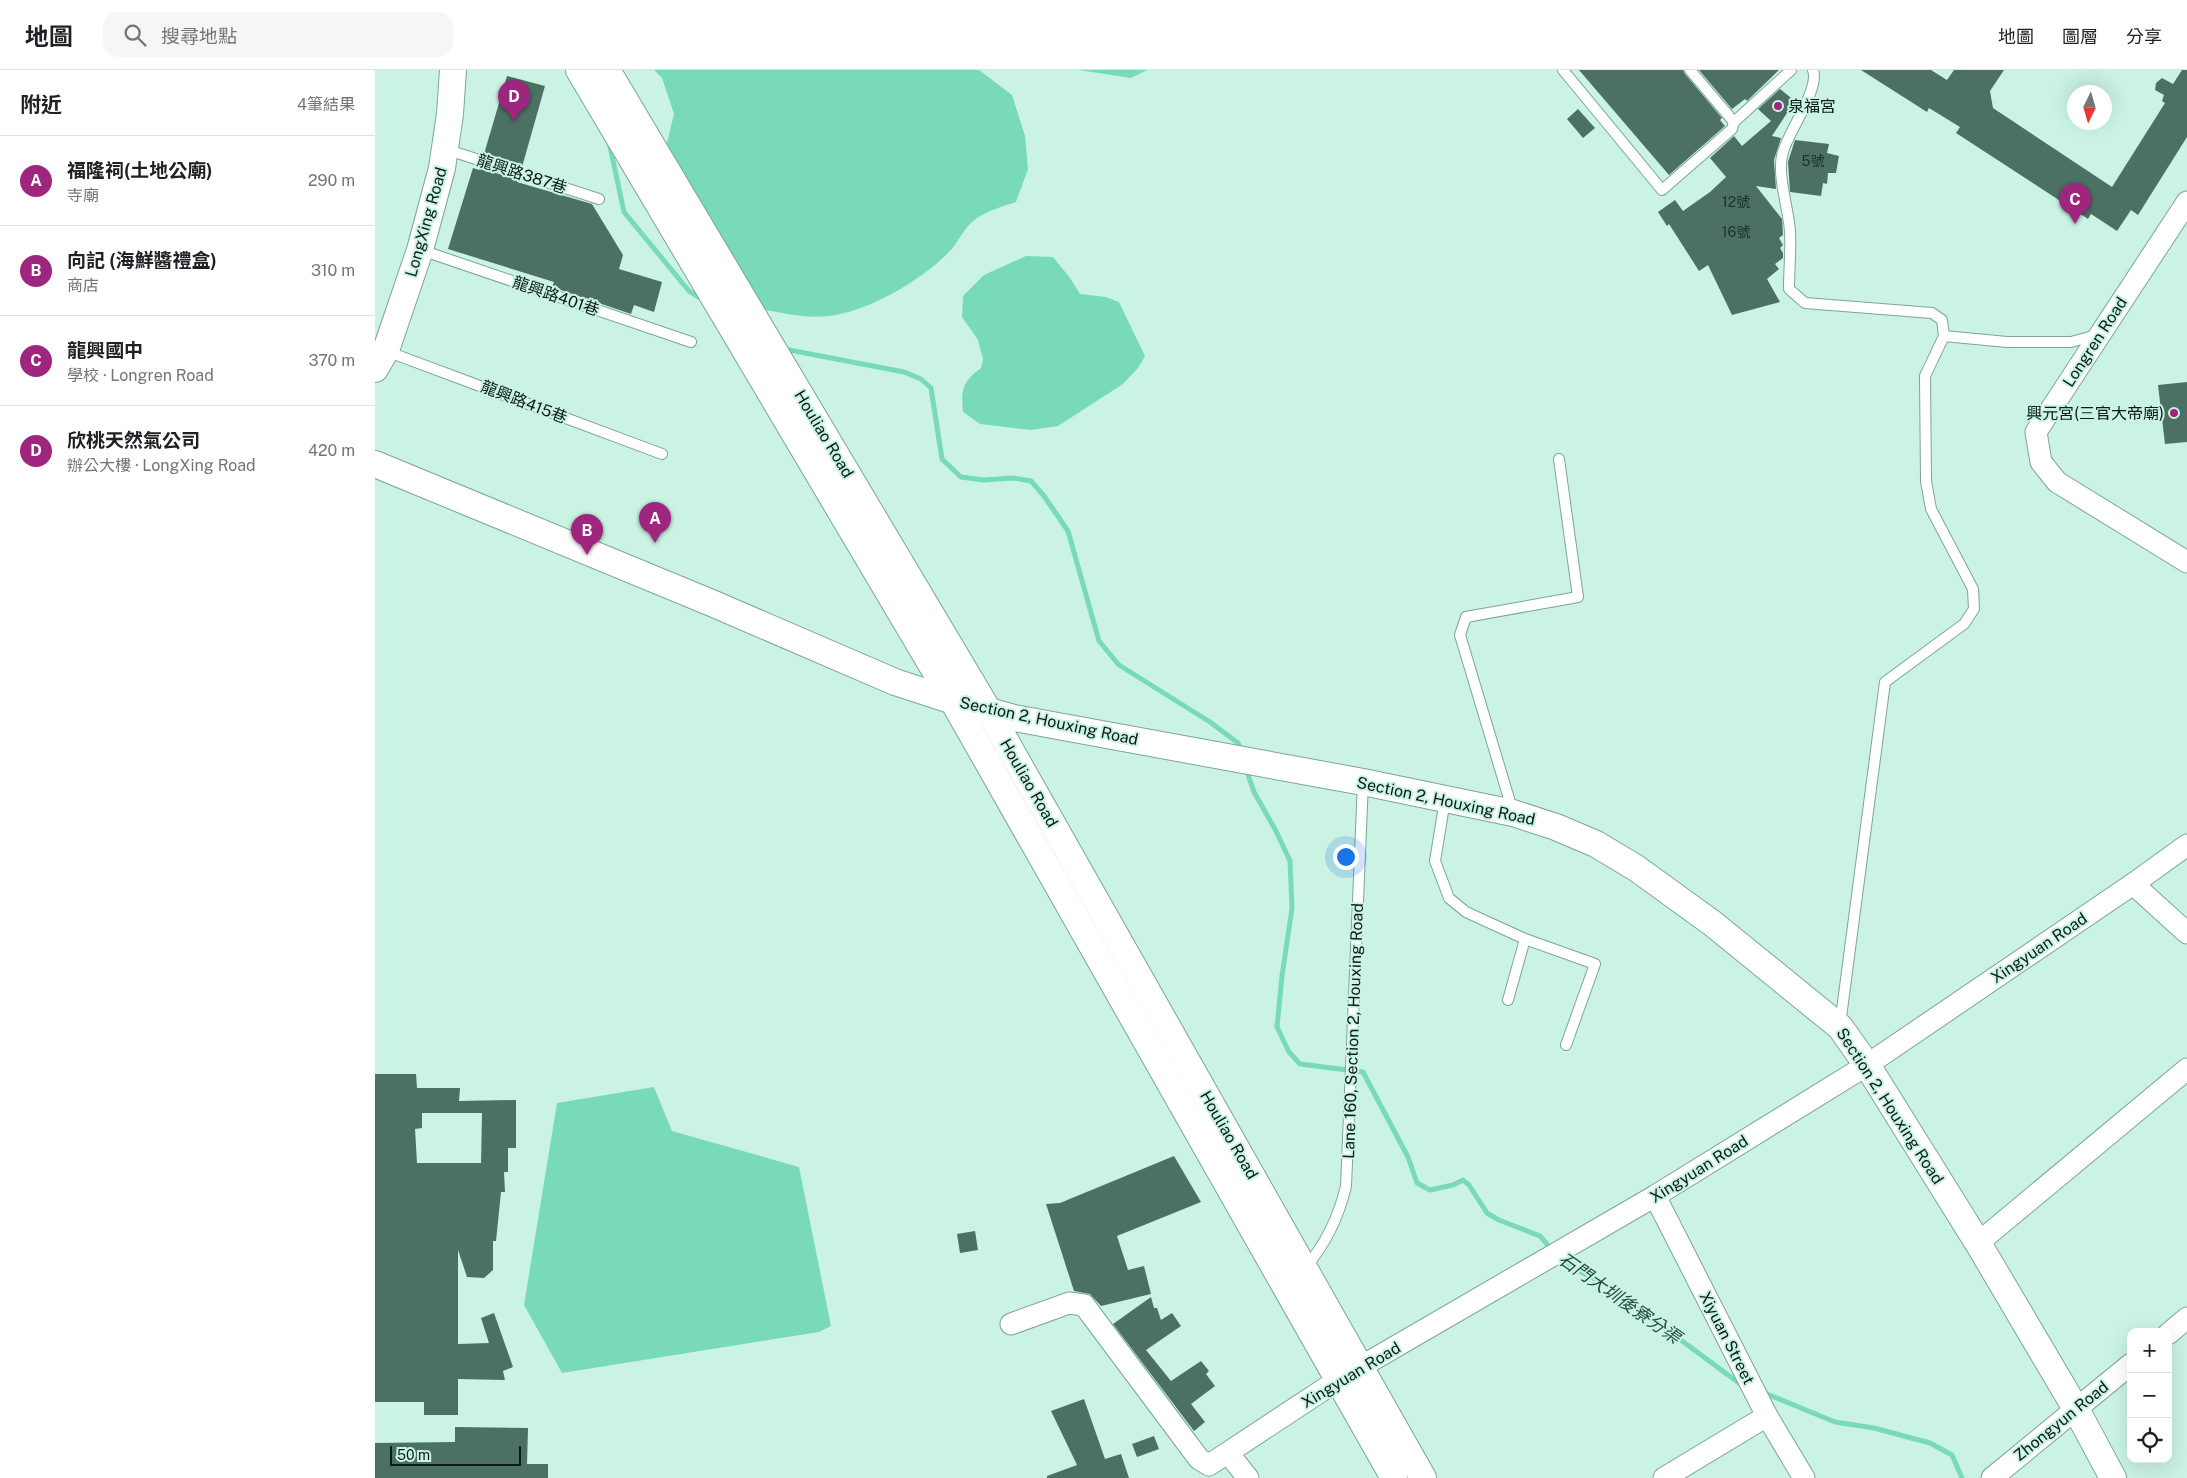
<!DOCTYPE html>
<html lang="zh-TW">
<head>
<meta charset="utf-8">
<style>
  :root { --surface:#fff; --page:#f6f6f6; --text:#202124; --muted:#757577; --line:#e0e0e0; --accent:#9f267e }
  body { margin:0; font-family:"Public Sans","Noto Sans TC",sans-serif; background:var(--page); color:var(--text) }
  .controls { position:absolute; right:15px; bottom:15px; display:grid; overflow:hidden; border-radius:10px; box-shadow:0 5px 20px #0002 }
  .controls button { width:45px; height:45px; display:grid; place-items:center; padding:0; border:0; border-bottom:1px solid var(--line); background:var(--surface); color:var(--text); font:25px sans-serif }
  .compass { position:absolute; left:1692px; top:15px; width:45px; height:45px; border-radius:50%; background:var(--surface); box-shadow:0 5px 20px #0002; rotate:185deg }
  .scale { position:absolute; left:15px; bottom:12px; width:131px; box-sizing:border-box; padding-left:5px; border:2px solid #0b1b16; border-top:0; font-size:14px; line-height:18px; white-space:nowrap; color:#0b1b16; -webkit-text-stroke:4px #caf3e4; paint-order:stroke }
  .you { position:absolute; left:970px; top:786px; width:18px; height:18px; margin:-12px; border:4px solid #fff; border-radius:50%; background:#1a73e8; box-shadow:0 0 0 8px #1a73e833 }
  .badge { display:grid; place-items:center; width:32px; height:32px; border-radius:50%; background:var(--accent); color:#fff; font-size:16px; font-weight:700 }
  .pin { position:absolute; translate:-50% -41px; filter:drop-shadow(0 1px 2px #0008) }
  .pin::after { content:''; position:absolute; top:26px; width:18px; height:15px; background:inherit; clip-path:polygon(0 0,100% 0,50% 100%) }
  .list { margin:0; padding:0; list-style:none }
  h2 { display:flex; justify-content:space-between; align-items:center; height:65px; margin:0; padding:0 20px; font-size:21px }
  h2 small { font-size:16px; font-weight:400; color:var(--muted) }
  .list li { display:grid; grid-template-columns:32px 1fr auto; gap:15px; align-items:center; box-sizing:border-box; height:90px; padding:0 20px; border-top:1px solid var(--line) }
  .list b { display:block; font-size:19px; white-space:nowrap }
  .list p { margin:0; font-size:16px; white-space:nowrap; color:var(--muted) }
  .list em { font-size:16px; font-style:normal; color:var(--muted) }
  .icon { flex:none; width:28px; height:28px; fill:none; stroke:currentColor; stroke-width:2; stroke-linecap:round; stroke-linejoin:round }
  .map { position:relative; flex:none; width:1812px; height:1408px; overflow:hidden }
  header { display:flex; align-items:center; gap:30px; box-sizing:border-box; height:70px; padding:0 25px; background:var(--surface); border-bottom:1px solid var(--line) }
  header strong { font-size:24px }
  nav { display:flex; gap:28px; margin-inline-start:auto; font-size:18px }
  .search { width:350px; height:45px; background:var(--page); display:flex; align-items:center; gap:12px; box-sizing:border-box; padding:0 18px; border-radius:15px; color:var(--muted); font-size:19px }
  main { display:flex }
  aside { flex:1; background:var(--surface) }
  .map>svg:first-child { display:block }
</style>
</head>
<body>
<header>
<strong>地圖</strong>
<div class="search"><svg class="icon" aria-label="search" viewBox="0 0 24 24"><circle cx="10" cy="10" r="6"/><path d="M15 15l6 6"/></svg>搜尋地點</div>
<nav><a>地圖</a><a>圖層</a><a>分享</a></nav>
</header>
<main>
<aside>
<h2>附近<small>4筆結果</small></h2>
<ul class="list">
<li><span class="badge">A</span><div><b>福隆祠(土地公廟)</b><p>寺廟</p></div><em>290 m</em></li>
<li><span class="badge">B</span><div><b>向記 (海鮮醬禮盒)</b><p>商店</p></div><em>310 m</em></li>
<li><span class="badge">C</span><div><b>龍興國中</b><p>學校 · Longren Road</p></div><em>370 m</em></li>
<li><span class="badge">D</span><div><b>欣桃天然氣公司</b><p>辦公大樓 · LongXing Road</p></div><em>420 m</em></li>
</ul>
</aside>
<div class="map">
<svg width="1812" height="1408" viewBox="0 0 1812 1408">
  <rect width="100%" height="100%" fill="#caf3e4"/>
  <g fill="#79dabb">
    <path d="M 279,0 L 604,0 L 637,25 L 650,66 L 653,99 L 641,132 C 626,137 607,142 596,153 C 587,161 582,175 573,183 C 545,211 493,242 453,246 C 431,249 408,243 385,239 L 290,81 L 299,44 L 287,8 Z"/>
    <path d="M 704,0 L 772,0 L 756,8 Z"/>
    <path d="M 651,186 L 678,187 L 695,208 L 705,224 L 731,227 L 744,232 L 770,286 L 763,298 L 748,314 L 683,356 L 656,360 L 605,354 L 588,342 C 586,320 587,312 606,298 L 608,289 L 603,270 L 587,247 L 588,226 L 609,205 Z"/>
    <path d="M 279,1017 L 297,1061 L 424,1097 L 456,1256 L 444,1262 L 187,1303 L 149,1235 L 182,1033 Z"/>
  </g>
  <g fill="none" stroke-linecap="round" stroke-linejoin="round">
    <g stroke="#79dabb" stroke-width="5">
      <path d="M 234,72 L 249,142 L 314,221 L 327,229"/>
      <path d="M 409,279 L 529,302 L 546,309 L 556,318 L 567,389 L 586,407 L 609,410 L 638,408 L 656,411 L 669,426 L 693,461 L 724,571 L 744,595 L 835,652 L 863,673 L 866,681"/>
      <path d="M 871,699 L 879,722 L 901,761 L 915,791 L 917,838 L 907,906 L 902,957 L 914,982 L 925,994 L 988,1002 L 1033,1087 L 1042,1113 L 1055,1120 L 1078,1115 L 1088,1110 L 1094,1115 L 1112,1143 L 1124,1150 L 1165,1166 L 1178,1181"/>
      <path d="M 1184,1187 L 1200,1199 L 1230,1214 L 1364,1313 L 1369,1315"/>
      <path d="M 1387,1322 L 1460,1352 L 1499,1358 L 1555,1373 L 1577,1385 L 1587,1408"/>
    </g>
  </g>
  <g fill="#4c7164" fill-rule="evenodd">
    <path d="M 1204,0 L 1308,0 L 1310,4 L 1347,48 L 1345,50 L 1350,56 L 1294,105 Z"/>
    <path d="M 1324,0 L 1404,0 L 1372,31 L 1370,29 L 1357,39 Z"/>
    <path d="M 1486,0 L 1556,0 L 1572,10 L 1579,0 L 1629,0 L 1615,21 L 1618,38 L 1737,117 L 1790,33 L 1787,31 L 1789,25 L 1780,20 L 1781,13 L 1787,8 L 1798,14 L 1807,0 L 1812,0 L 1812,67 L 1763,145 L 1756,140 L 1742,161 L 1716,144 L 1713,149 L 1581,63 L 1585,57 L 1554,38 L 1552,42 Z"/>
    <path d="M 132,6 L 170,16 L 147,97 L 109,84 Z"/>
    <path d="M 1405,19 L 1420,31 L 1397,66 L 1406,68 L 1399,90 L 1401,119 L 1381,116 L 1407,149 L 1408,165 L 1404,168 L 1408,175 L 1405,178 L 1408,183 L 1408,188 L 1400,194 L 1404,199 L 1392,209 L 1405,232 L 1357,245 L 1333,195 L 1324,201 L 1294,154 L 1292,156 L 1283,142 L 1300,130 L 1308,141 L 1335,122 L 1351,107 L 1335,88 L 1359,66 L 1367,76 L 1396,51 L 1383,39 Z"/>
    <path d="M 1203,39 L 1220,58 L 1208,68 L 1192,49 Z"/>
    <path d="M 1420,70 L 1454,74 L 1452,83 L 1464,86 L 1461,103 L 1453,103 L 1452,114 L 1448,113 L 1446,126 L 1415,122 L 1413,92 Z"/>
    <path d="M 98,98 L 104,100 L 105,98 L 143,110 L 142,112 L 217,134 L 248,185 L 244,199 L 287,212 L 279,242 L 259,235 L 256,244 L 177,217 L 179,212 L 73,179 Z"/>
    <path d="M 1812,312 L 1812,372 L 1790,374 L 1783,315 Z"/>
    <path d="M 0,1004 L 41,1004 L 42,1018 L 85,1018 L 84,1031 L 141,1030 L 141,1078 L 133,1078 L 133,1102 L 129,1102 L 130,1122 L 126,1122 L 121,1171 L 118,1171 L 118,1200 L 109,1208 L 92,1207 L 83,1180 L 83,1274 L 114,1273 L 106,1248 L 119,1243 L 138,1297 L 128,1301 L 130,1310 L 83,1309 L 83,1345 L 49,1345 L 49,1332 L 0,1332 ZM 47,1043 L 107,1043 L 106,1093 L 42,1093 L 40,1059 L 47,1058 Z"/>
    <path d="M 799,1086 L 826,1132 L 742,1166 L 753,1200 L 769,1196 L 776,1224 L 726,1236 L 715,1224 L 699,1221 L 671,1134 L 685,1133 Z"/>
    <path d="M 600,1161 L 603,1180 L 585,1183 L 582,1164 Z"/>
    <path d="M 776,1227 L 779,1238 L 782,1238 L 786,1250 L 797,1243 L 806,1256 L 771,1280 L 796,1311 L 826,1291 L 834,1301 L 831,1304 L 840,1316 L 816,1334 L 830,1352 L 819,1361 L 738,1254 Z"/>
    <path d="M 709,1329 L 730,1389 L 746,1384 L 754,1408 L 672,1408 L 672,1406 L 702,1395 L 676,1341 Z"/>
    <path d="M 80,1357 L 153,1358 L 152,1394 L 173,1394 L 173,1408 L 0,1408 L 0,1373 L 80,1372 Z"/>
    <path d="M 779,1366 L 784,1379 L 762,1387 L 757,1374 Z"/>
  </g>
  <g fill="none" stroke-linecap="round" stroke-linejoin="round">
    <defs>
      <g id="service">
        <path d="M 1188,0 L 1287,120 L 1357,59 L 1359,52 L 1416,0"/>
        <path d="M 1315,0 L 1359,52"/>
        <path d="M 1438,0 C 1445,19 1413,62 1408,82 C 1401,104 1414,139 1415,162 C 1416,181 1414,200 1414,219 L 1430,233 L 1557,243 L 1567,250 L 1569,266 L 1550,306 L 1551,411 L 1556,439 L 1598,519 L 1599,539 L 1589,554 L 1510,612 L 1465,955"/>
        <path d="M 70,79 L 224,129"/>
        <path d="M 46,180 L 316,272"/>
        <path d="M 1569,266 L 1632,272 L 1696,272 L 1722,265"/>
        <path d="M 11,281 L 287,384"/>
        <path d="M 1070,730 L 1060,791 L 1074,828 L 1091,842 L 1150,869 L 1220,894 L 1191,975"/>
        <path d="M 1138,742 L 1085,565 L 1091,547 L 1203,527 L 1184,389"/>
        <path d="M 1133,930 L 1150,869"/>
        <path d="M 930,1198 C 950,1175 964,1146 971,1116 L 988,712"/>
      </g>
      <g id="minor">
        <path d="M 1812,132 L 1661,362 L 1666,392 L 1682,412 L 1812,492"/>
        <path d="M 1758,814 L 1812,863"/>
        <path d="M 1280,1126 L 1392,1346 L 1429,1408"/>
        <path d="M 1603,1173 L 1812,999"/>
        <path d="M 636,1254 L 694,1233 L 709,1235 L 824,1389 L 834,1395 L 963,1310 L 1280,1126 L 1492,995 L 1758,814 L 1812,775"/>
        <path d="M 1793,1264 L 1812,1248"/>
        <path d="M 853,1383 L 873,1408"/>
        <path d="M 1289,1408 L 1392,1346"/>
        <path d="M 1617,1408 L 1756,1294"/>
      </g>
      <g id="tertiary">
        <path d="M 204,0 L 578,631 L 1019,1408"/>
        <path d="M 232,0 L 613,640 L 1048,1408"/>
        <path d="M 0,299 L 11,280 L 45,180 L 67,98 L 75,44 L 78,0"/>
        <path d="M 0,394 L 339,534 L 520,612 L 578,631 L 639,648 L 988,712 L 1138,743 L 1181,757 L 1221,774 L 1261,798 L 1337,853 L 1465,957 L 1492,995 L 1603,1173 L 1701,1339 L 1738,1408"/>
      </g>
    </defs>
    <use href="#service" stroke="#7ea597" stroke-width="12"/>
    <use href="#minor" stroke="#7ea597" stroke-width="23"/>
    <use href="#tertiary" stroke="#7ea597" stroke-width="28"/>
    <use href="#service" stroke="#fff" stroke-width="10"/>
    <use href="#minor" stroke="#fff" stroke-width="21"/>
    <use href="#tertiary" stroke="#fff" stroke-width="26"/>
  </g>
  <g fill="#9f267e" stroke="#caf3e4" stroke-width="2">
    <circle cx="1403" cy="36" r="5"/>
    <circle cx="1799" cy="343" r="5"/>
  </g>
  <g text-anchor="middle" dominant-baseline="central" stroke-width="4" stroke-linejoin="round" paint-order="stroke">
    <g font-size="14" fill="#1b302a">
      <text x="1438" y="91">5號</text>
      <text x="1361" y="132">12號</text>
      <text x="1361" y="162">16號</text>
    </g>
    <g font-size="16" fill="#0b1b16" stroke="#caf3e4" text-anchor="start">
      <text x="1413" y="36">泉福宮</text>
      <text x="1789" y="343" text-anchor="end">興元宮(三官大帝廟)</text>
    </g>
    <g font-size="16" fill="#0b1b16" stroke="#caf3e4">
      <text transform="translate(147 104) rotate(18)">龍興路387巷</text>
      <text transform="translate(51 152) rotate(-74)">LongXing Road</text>
      <text transform="translate(181 226) rotate(19)">龍興路401巷</text>
      <text transform="translate(1720 272) rotate(-57)">Longren Road</text>
      <text transform="translate(149 332) rotate(21)">龍興路415巷</text>
      <text transform="translate(449 364) rotate(59)">Houliao Road</text>
      <text transform="translate(674 651) rotate(12)">Section 2, Houxing Road</text>
      <text transform="translate(654 713) rotate(60)">Houliao Road</text>
      <text transform="translate(1071 731) rotate(12)">Section 2, Houxing Road</text>
      <text transform="translate(1664 878) rotate(-34)">Xingyuan Road</text>
      <text transform="translate(978 961) rotate(-88)">Lane 160, Section 2, Houxing Road</text>
      <text transform="translate(1515 1036) rotate(57)">Section 2, Houxing Road</text>
      <text transform="translate(854 1065) rotate(60)">Houliao Road</text>
      <text transform="translate(1324 1099) rotate(-32)">Xingyuan Road</text>
      <text transform="translate(1352 1268) rotate(63)">Xiyuan Street</text>
      <text transform="translate(976 1305) rotate(-31)">Xingyuan Road</text>
      <text transform="translate(1686 1351) rotate(-39)">Zhongyun Road</text>
    </g>
    <g font-size="18" font-style="italic" fill="#214c3f" stroke="#caf3e4">
      <text transform="translate(1245 1228) rotate(35)">石門大圳後寮分渠</text>
    </g>
  </g>
</svg>
<div class="controls">
<button>+</button>
<button>−</button>
<button><svg class="icon" aria-label="locate" viewBox="0 0 24 24"><circle cx="12" cy="12" r="6"/><path d="M12 2v4M12 18v4M2 12h4M18 12h4"/></svg></button>
</div>
<svg class="compass" viewBox="-18 -18 36 36"><path d="M0-13l5 13h-10z" fill="#e53935"/><path d="M0 13l5-13h-10z" fill="#757577"/></svg>
<div class="scale">50 m</div>
<div class="you"></div>
<div class="pin badge" style="left:280px;top:473px">A</div>
<div class="pin badge" style="left:212px;top:485px">B</div>
<div class="pin badge" style="left:1700px;top:154px">C</div>
<div class="pin badge" style="left:139px;top:51px">D</div>
</div>
</main>
</body>
</html>
